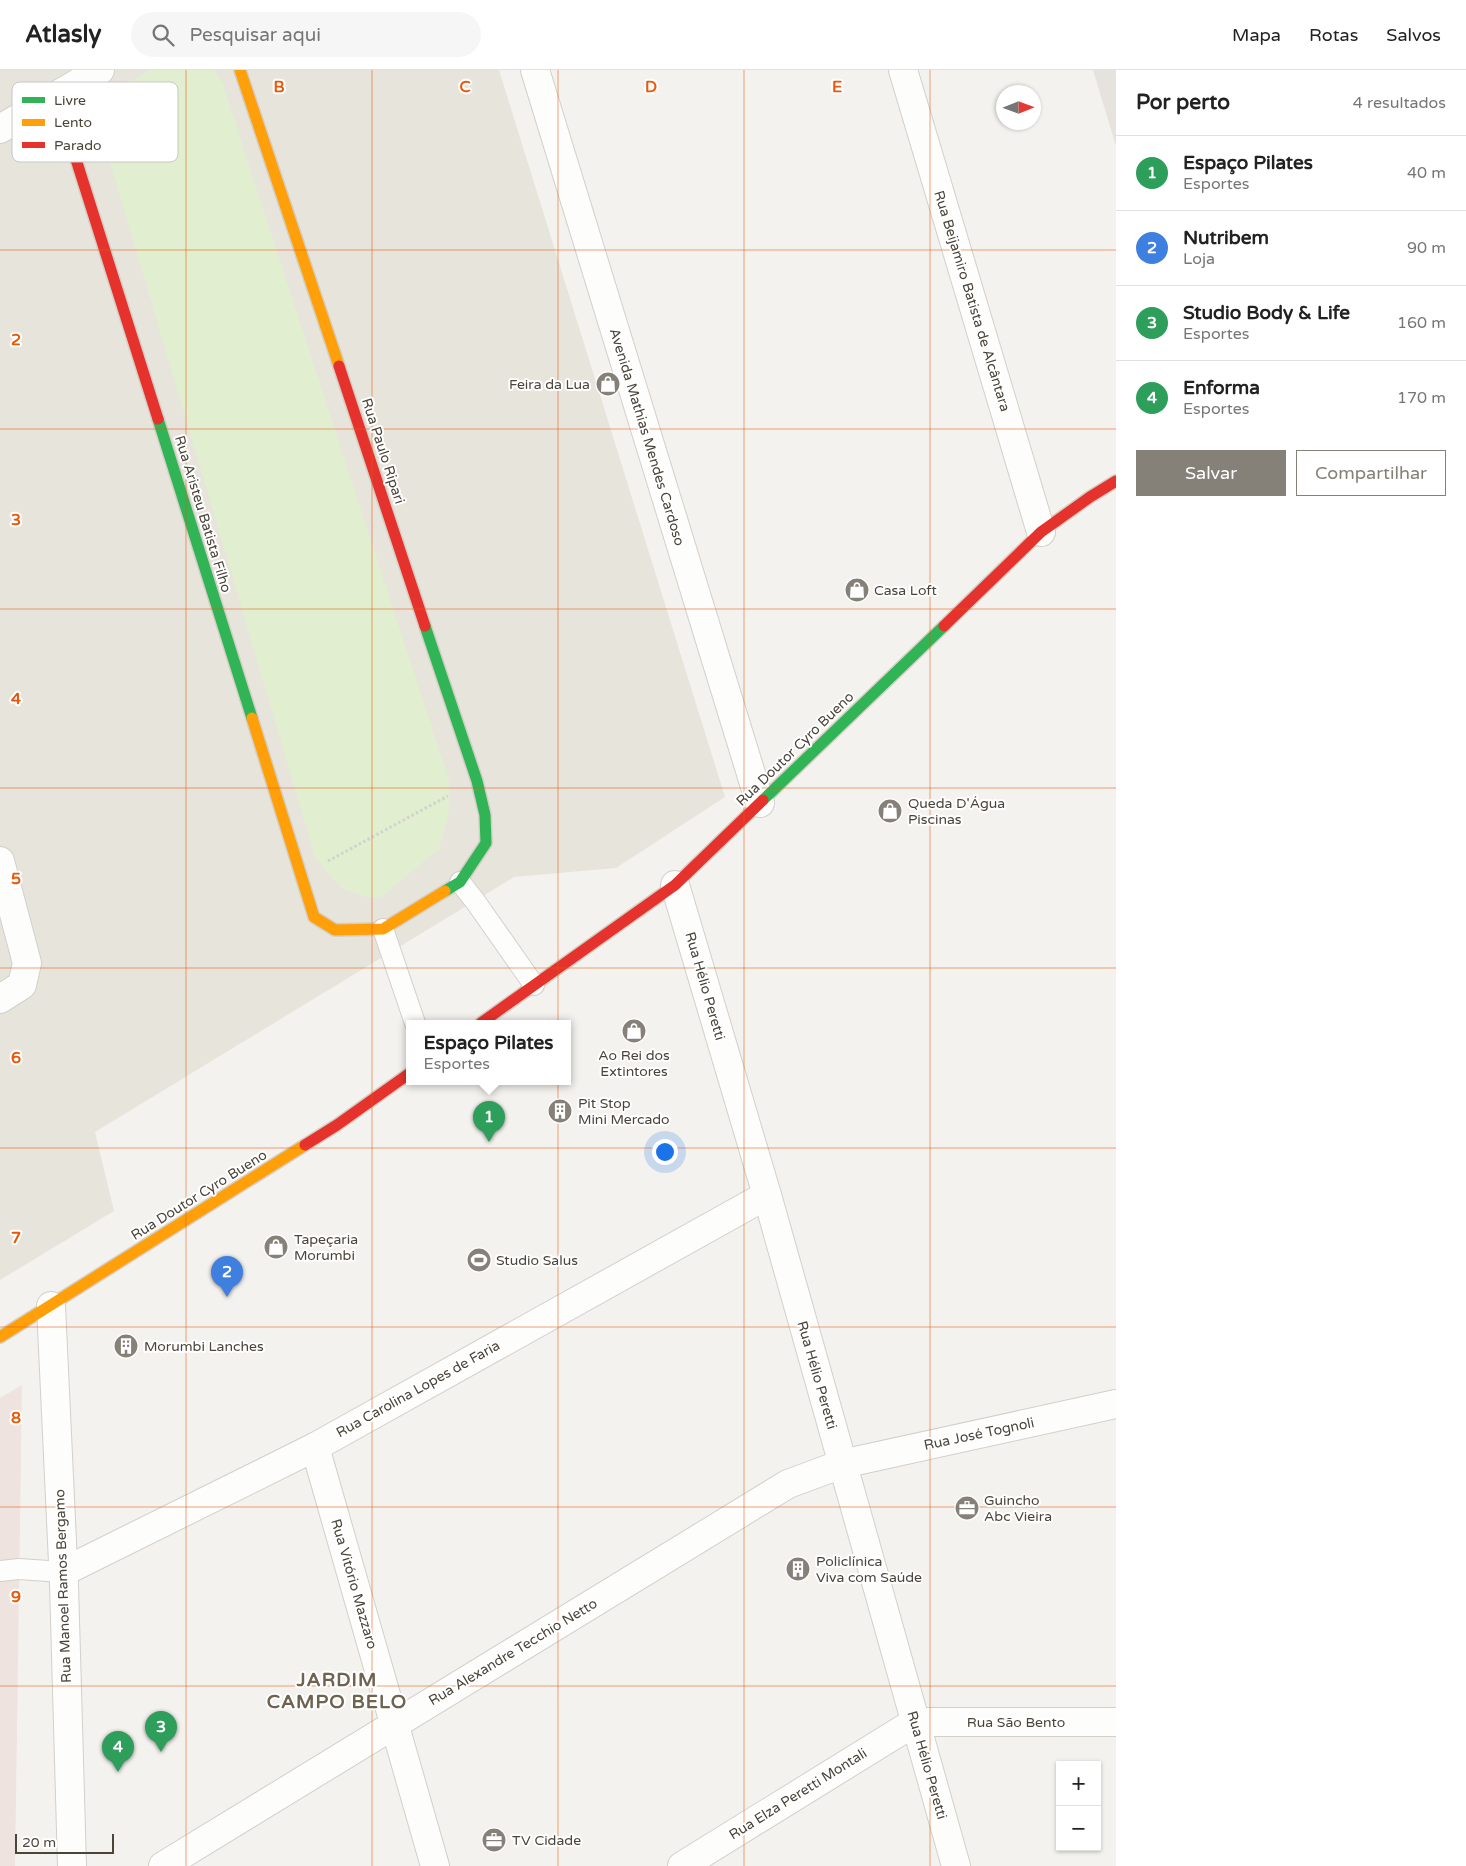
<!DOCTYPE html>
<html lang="pt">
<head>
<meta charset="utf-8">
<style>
  :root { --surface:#fff; --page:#f6f6f6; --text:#222; --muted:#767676; --line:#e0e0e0; --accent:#868178 }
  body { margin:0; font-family:"Varela Round",sans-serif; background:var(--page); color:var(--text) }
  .controls { position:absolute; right:15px; bottom:15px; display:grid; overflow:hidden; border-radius:0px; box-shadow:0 1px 4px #0004 }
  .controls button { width:45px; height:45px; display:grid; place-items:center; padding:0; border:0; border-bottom:1px solid var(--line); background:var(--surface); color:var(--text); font:25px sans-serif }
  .compass { position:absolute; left:996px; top:15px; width:45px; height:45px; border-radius:50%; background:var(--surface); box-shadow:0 1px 4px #0004; rotate:89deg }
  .scale { position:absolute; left:15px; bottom:12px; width:99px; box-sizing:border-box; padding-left:5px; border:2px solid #4b4439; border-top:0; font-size:14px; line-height:18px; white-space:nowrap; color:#4b4439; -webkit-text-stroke:4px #fff; paint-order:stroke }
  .you { position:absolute; left:664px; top:1081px; width:18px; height:18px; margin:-12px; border:4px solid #fff; border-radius:50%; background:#1a73e8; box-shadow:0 0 0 8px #1a73e833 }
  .badge { display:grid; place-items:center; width:32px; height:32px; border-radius:50%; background:var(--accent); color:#fff; font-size:16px; font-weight:700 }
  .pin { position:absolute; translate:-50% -41px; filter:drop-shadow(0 1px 2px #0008) }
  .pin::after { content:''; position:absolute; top:26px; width:18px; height:15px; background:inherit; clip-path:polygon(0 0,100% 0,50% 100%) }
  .popup { position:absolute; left:406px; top:950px; width:165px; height:65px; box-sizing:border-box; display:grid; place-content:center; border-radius:0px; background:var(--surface); filter:drop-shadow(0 1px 4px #0005); font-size:16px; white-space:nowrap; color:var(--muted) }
  .popup b { font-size:19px; color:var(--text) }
  .popup::after { content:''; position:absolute; left:50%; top:100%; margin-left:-10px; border:10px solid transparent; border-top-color:var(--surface) }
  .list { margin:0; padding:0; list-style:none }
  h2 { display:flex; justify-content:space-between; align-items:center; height:65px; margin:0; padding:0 20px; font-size:21px }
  h2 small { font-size:16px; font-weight:400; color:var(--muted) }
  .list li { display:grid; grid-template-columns:32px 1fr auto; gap:15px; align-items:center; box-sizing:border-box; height:75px; padding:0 20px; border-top:1px solid var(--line) }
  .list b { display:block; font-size:19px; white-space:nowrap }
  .list p { margin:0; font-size:16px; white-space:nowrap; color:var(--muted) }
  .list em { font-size:16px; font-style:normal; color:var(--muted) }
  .actions { display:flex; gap:10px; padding:15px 20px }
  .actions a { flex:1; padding:11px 0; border:1px solid var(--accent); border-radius:0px; text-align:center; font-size:18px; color:var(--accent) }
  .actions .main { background:var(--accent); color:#fff }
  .icon { flex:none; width:28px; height:28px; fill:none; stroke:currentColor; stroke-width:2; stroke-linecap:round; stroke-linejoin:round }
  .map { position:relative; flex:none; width:1116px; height:1796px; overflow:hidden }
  header { display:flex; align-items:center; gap:30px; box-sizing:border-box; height:70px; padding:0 25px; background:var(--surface); border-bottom:1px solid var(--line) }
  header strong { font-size:24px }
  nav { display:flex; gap:28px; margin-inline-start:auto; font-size:18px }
  .search { width:350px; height:45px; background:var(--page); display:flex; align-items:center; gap:12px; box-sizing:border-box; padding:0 18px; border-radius:28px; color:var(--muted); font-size:19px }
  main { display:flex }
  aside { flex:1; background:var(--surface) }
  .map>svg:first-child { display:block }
</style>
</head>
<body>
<header>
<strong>Atlasly</strong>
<div class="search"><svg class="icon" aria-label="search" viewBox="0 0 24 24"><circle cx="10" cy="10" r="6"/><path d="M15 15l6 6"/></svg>Pesquisar aqui</div>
<nav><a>Mapa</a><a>Rotas</a><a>Salvos</a></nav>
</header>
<main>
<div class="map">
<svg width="1116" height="1796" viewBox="0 0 1116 1796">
  <rect width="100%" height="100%" fill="#f4f2ee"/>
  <path fill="#e7e4dc" d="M 0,0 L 499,0 L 725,727 L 616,798 L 514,807 L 95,1062 L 114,1141 L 0,1210 Z"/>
  <path fill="#eee3df" d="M 22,1315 L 15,1796 L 0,1796 L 0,1328 Z"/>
  <path fill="#e1eecf" d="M 150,0 L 214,0 L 222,12 L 450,714 L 448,746 L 439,779 L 381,827 L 365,827 L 344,819 L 329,805 L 315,787 L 98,51 L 100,39 L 105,29 Z"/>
  <path fill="#e6e3df" d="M 1093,0 L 1116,0 L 1116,76 Z"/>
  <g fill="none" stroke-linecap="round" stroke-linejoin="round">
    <defs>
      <g id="lane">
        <path d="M 460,812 L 475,831 L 534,915"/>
        <path d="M 383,859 L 415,953"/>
        <path d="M 0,1501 L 19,1499 L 63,1502"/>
      </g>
      <g id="street">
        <path d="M 535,0 L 760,733"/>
        <path d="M 903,0 L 1041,462"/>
        <path d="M 0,59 L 100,0"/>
        <path d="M 0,791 L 27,893 L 22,915 L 0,929"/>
        <path d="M 675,815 L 767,1125 L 956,1796"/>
        <path d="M 51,1236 L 64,1514 L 72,1796"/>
        <path d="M 315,1377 L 435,1796"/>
        <path d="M 63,1502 L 315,1377 L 767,1125"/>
        <path d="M 163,1796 L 788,1414 L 842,1394 L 1116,1334"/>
        <path d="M 682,1796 L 915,1652 L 1116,1652"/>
      </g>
      <g id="fast">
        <path d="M 158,349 L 252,648"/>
        <path d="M 425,556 L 477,711 L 485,745 L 486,773 L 460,812 L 445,821"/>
        <path d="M 763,730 L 944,556"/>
      </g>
      <g id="slow">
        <path d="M 240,0 L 339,296"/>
        <path d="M 252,648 L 314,847 L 335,860 L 383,859 L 445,821"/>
        <path d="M 0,1267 L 305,1075"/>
      </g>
      <g id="jam">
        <path d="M 56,26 L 158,349"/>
        <path d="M 339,296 L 425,556"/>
        <path d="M 944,556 L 1041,462 L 1090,427 L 1116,411"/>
        <path d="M 481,953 L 675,815 L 763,730"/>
        <path d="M 305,1075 L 337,1055 L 410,1003"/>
      </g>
    </defs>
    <use href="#lane" stroke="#d2d0cb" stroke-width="22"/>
    <use href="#street" stroke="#d2d0cb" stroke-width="30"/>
    <use href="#fast" stroke="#d3cfc5" stroke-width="14"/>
    <use href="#slow" stroke="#d3cfc5" stroke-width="14"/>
    <use href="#jam" stroke="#d3cfc5" stroke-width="14"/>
    <path stroke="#d3d2cc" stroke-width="3" stroke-dasharray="2.5 2.5" stroke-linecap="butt" d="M 328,791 L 448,726"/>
    <use href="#lane" stroke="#fdfdfc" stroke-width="20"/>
    <use href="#street" stroke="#fdfdfc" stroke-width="28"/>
    <use href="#fast" stroke="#30b455" stroke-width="11"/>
    <use href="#slow" stroke="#ff9f0a" stroke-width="11"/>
    <use href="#jam" stroke="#e5322d" stroke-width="11"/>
  </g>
  <path fill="none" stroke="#e8590c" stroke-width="1" stroke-opacity="0.55" d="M 186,0 L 186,1796M 372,0 L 372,1796M 558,0 L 558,1796M 744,0 L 744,1796M 930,0 L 930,1796M 0,180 L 1116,180M 0,359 L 1116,359M 0,539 L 1116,539M 0,718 L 1116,718M 0,898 L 1116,898M 0,1078 L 1116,1078M 0,1257 L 1116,1257M 0,1437 L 1116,1437M 0,1616 L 1116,1616"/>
  <defs>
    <symbol id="shop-disc" viewBox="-11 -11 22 22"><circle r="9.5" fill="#868178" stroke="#fff"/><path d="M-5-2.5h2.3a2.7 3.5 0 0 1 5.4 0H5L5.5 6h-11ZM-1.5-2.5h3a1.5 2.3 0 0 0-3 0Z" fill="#fff"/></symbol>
    <symbol id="building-disc" viewBox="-11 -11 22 22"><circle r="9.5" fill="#868178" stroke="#fff"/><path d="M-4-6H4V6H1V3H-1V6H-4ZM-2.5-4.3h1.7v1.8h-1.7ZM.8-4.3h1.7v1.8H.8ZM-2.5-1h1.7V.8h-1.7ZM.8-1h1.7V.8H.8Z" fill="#fff"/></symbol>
    <symbol id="stadium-disc" viewBox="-11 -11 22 22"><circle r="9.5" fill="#868178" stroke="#fff"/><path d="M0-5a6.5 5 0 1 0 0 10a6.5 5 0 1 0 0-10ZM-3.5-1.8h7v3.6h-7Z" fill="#fff"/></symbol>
    <symbol id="office-disc" viewBox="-11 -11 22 22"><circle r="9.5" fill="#868178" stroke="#fff"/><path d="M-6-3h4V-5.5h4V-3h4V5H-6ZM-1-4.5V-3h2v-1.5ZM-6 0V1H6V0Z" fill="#fff"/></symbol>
  </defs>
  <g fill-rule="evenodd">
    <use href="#shop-disc" x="594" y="300" width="28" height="28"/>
    <use href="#shop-disc" x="843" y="506" width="28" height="28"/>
    <use href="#shop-disc" x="876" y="727" width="28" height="28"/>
    <use href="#shop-disc" x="620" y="947" width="28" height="28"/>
    <use href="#building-disc" x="546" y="1027" width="28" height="28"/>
    <use href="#shop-disc" x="262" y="1163" width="28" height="28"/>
    <use href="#stadium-disc" x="465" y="1176" width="28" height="28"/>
    <use href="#building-disc" x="112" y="1262" width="28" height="28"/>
    <use href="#office-disc" x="953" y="1424" width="28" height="28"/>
    <use href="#building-disc" x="784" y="1485" width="28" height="28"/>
    <use href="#office-disc" x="480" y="1756" width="28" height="28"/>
  </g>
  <g text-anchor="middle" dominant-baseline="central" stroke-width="4" stroke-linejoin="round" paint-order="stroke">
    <g font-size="14" fill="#4b4439" stroke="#fff">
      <text transform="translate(972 231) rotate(73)">Rua Beijamiro Batista de Alcântara</text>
      <text transform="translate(647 367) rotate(73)">Avenida Mathias Mendes Cardoso</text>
      <text transform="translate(383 381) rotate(72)">Rua Paulo Ripari</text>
      <text transform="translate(203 444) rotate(73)">Rua Aristeu Batista Filho</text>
      <text transform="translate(795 679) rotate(-44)">Rua Doutor Cyro Bueno</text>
      <text transform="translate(705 916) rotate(74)">Rua Hélio Peretti</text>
      <text transform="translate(199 1125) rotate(-32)">Rua Doutor Cyro Bueno</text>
      <text transform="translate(817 1305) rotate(74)">Rua Hélio Peretti</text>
      <text transform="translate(418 1319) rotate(-29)">Rua Carolina Lopes de Faria</text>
      <text transform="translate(979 1364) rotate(-12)">Rua José Tognoli</text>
      <text transform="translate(354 1514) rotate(74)">Rua Vitório Mazzaro</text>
      <text transform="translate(63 1516) rotate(-92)">Rua Manoel Ramos Bergamo</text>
      <text transform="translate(513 1582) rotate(-31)">Rua Alexandre Tecchio Netto</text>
      <text x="1016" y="1652">Rua São Bento</text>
      <text transform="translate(927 1695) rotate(74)">Rua Hélio Peretti</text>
      <text transform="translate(798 1724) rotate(-32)">Rua Elza Peretti Montali</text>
    </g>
    <g font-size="14" fill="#4b4439" stroke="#fff" text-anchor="start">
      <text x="590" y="314" text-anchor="end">Feira da Lua</text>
      <text x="874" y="520">Casa Loft</text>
      <text x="908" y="733">Queda D'Água<tspan x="908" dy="16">Piscinas</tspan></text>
      <text x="634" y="985" text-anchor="middle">Ao Rei dos<tspan x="634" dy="16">Extintores</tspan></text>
      <text x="578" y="1033">Pit Stop<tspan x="578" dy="16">Mini Mercado</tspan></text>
      <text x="294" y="1169">Tapeçaria<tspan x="294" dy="16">Morumbi</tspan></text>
      <text x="496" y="1190">Studio Salus</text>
      <text x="144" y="1276">Morumbi Lanches</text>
      <text x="984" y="1430">Guincho<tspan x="984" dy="16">Abc Vieira</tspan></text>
      <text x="816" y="1491">Policlínica<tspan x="816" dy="16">Viva com Saúde</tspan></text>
      <text x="512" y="1770">TV Cidade</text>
    </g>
    <g font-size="19" font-weight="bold" letter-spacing="1" fill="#6e6250" stroke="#fff">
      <text x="337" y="1610">JARDIM<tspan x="337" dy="22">CAMPO BELO</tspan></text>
    </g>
  </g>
  <rect x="12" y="12" width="166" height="80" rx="8" fill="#fff" stroke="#c9c7c4" stroke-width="1"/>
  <rect x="22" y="27" width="23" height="6" fill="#30b455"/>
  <rect x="22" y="49" width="23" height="7" fill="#ff9f0a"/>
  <rect x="22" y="72" width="23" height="6" fill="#e5322d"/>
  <g font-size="14" fill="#4b4439">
    <text x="54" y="35">Livre</text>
    <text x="54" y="57">Lento</text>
    <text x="54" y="80">Parado</text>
  </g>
  <g font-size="16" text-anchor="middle" font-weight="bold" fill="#e8590c" stroke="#fff" stroke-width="4" stroke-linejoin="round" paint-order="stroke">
    <text x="279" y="22">B</text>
    <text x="465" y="22">C</text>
    <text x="651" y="22">D</text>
    <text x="837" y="22">E</text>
    <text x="16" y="275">2</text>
    <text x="16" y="455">3</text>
    <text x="16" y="634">4</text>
    <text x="16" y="814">5</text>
    <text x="16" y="993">6</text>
    <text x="16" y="1173">7</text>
    <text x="16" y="1353">8</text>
    <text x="16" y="1532">9</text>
  </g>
</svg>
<div class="controls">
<button>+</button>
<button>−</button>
</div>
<svg class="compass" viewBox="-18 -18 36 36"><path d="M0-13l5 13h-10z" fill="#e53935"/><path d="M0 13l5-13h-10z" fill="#767676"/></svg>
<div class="scale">20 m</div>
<div class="you"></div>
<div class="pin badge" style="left:489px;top:1072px;background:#2e9e5b">1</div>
<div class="popup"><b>Espaço Pilates</b>Esportes</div>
<div class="pin badge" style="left:227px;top:1227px;background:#3f7fe0">2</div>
<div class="pin badge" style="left:161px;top:1682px;background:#2e9e5b">3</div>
<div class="pin badge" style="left:118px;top:1702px;background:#2e9e5b">4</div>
</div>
<aside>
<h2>Por perto<small>4 resultados</small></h2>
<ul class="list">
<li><span class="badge" style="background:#2e9e5b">1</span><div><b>Espaço Pilates</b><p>Esportes</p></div><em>40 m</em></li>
<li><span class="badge" style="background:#3f7fe0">2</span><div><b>Nutribem</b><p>Loja</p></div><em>90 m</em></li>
<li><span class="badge" style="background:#2e9e5b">3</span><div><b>Studio Body &amp; Life</b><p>Esportes</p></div><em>160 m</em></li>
<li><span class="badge" style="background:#2e9e5b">4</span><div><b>Enforma</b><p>Esportes</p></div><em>170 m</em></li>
</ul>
<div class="actions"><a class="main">Salvar</a><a>Compartilhar</a></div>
</aside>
</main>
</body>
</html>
